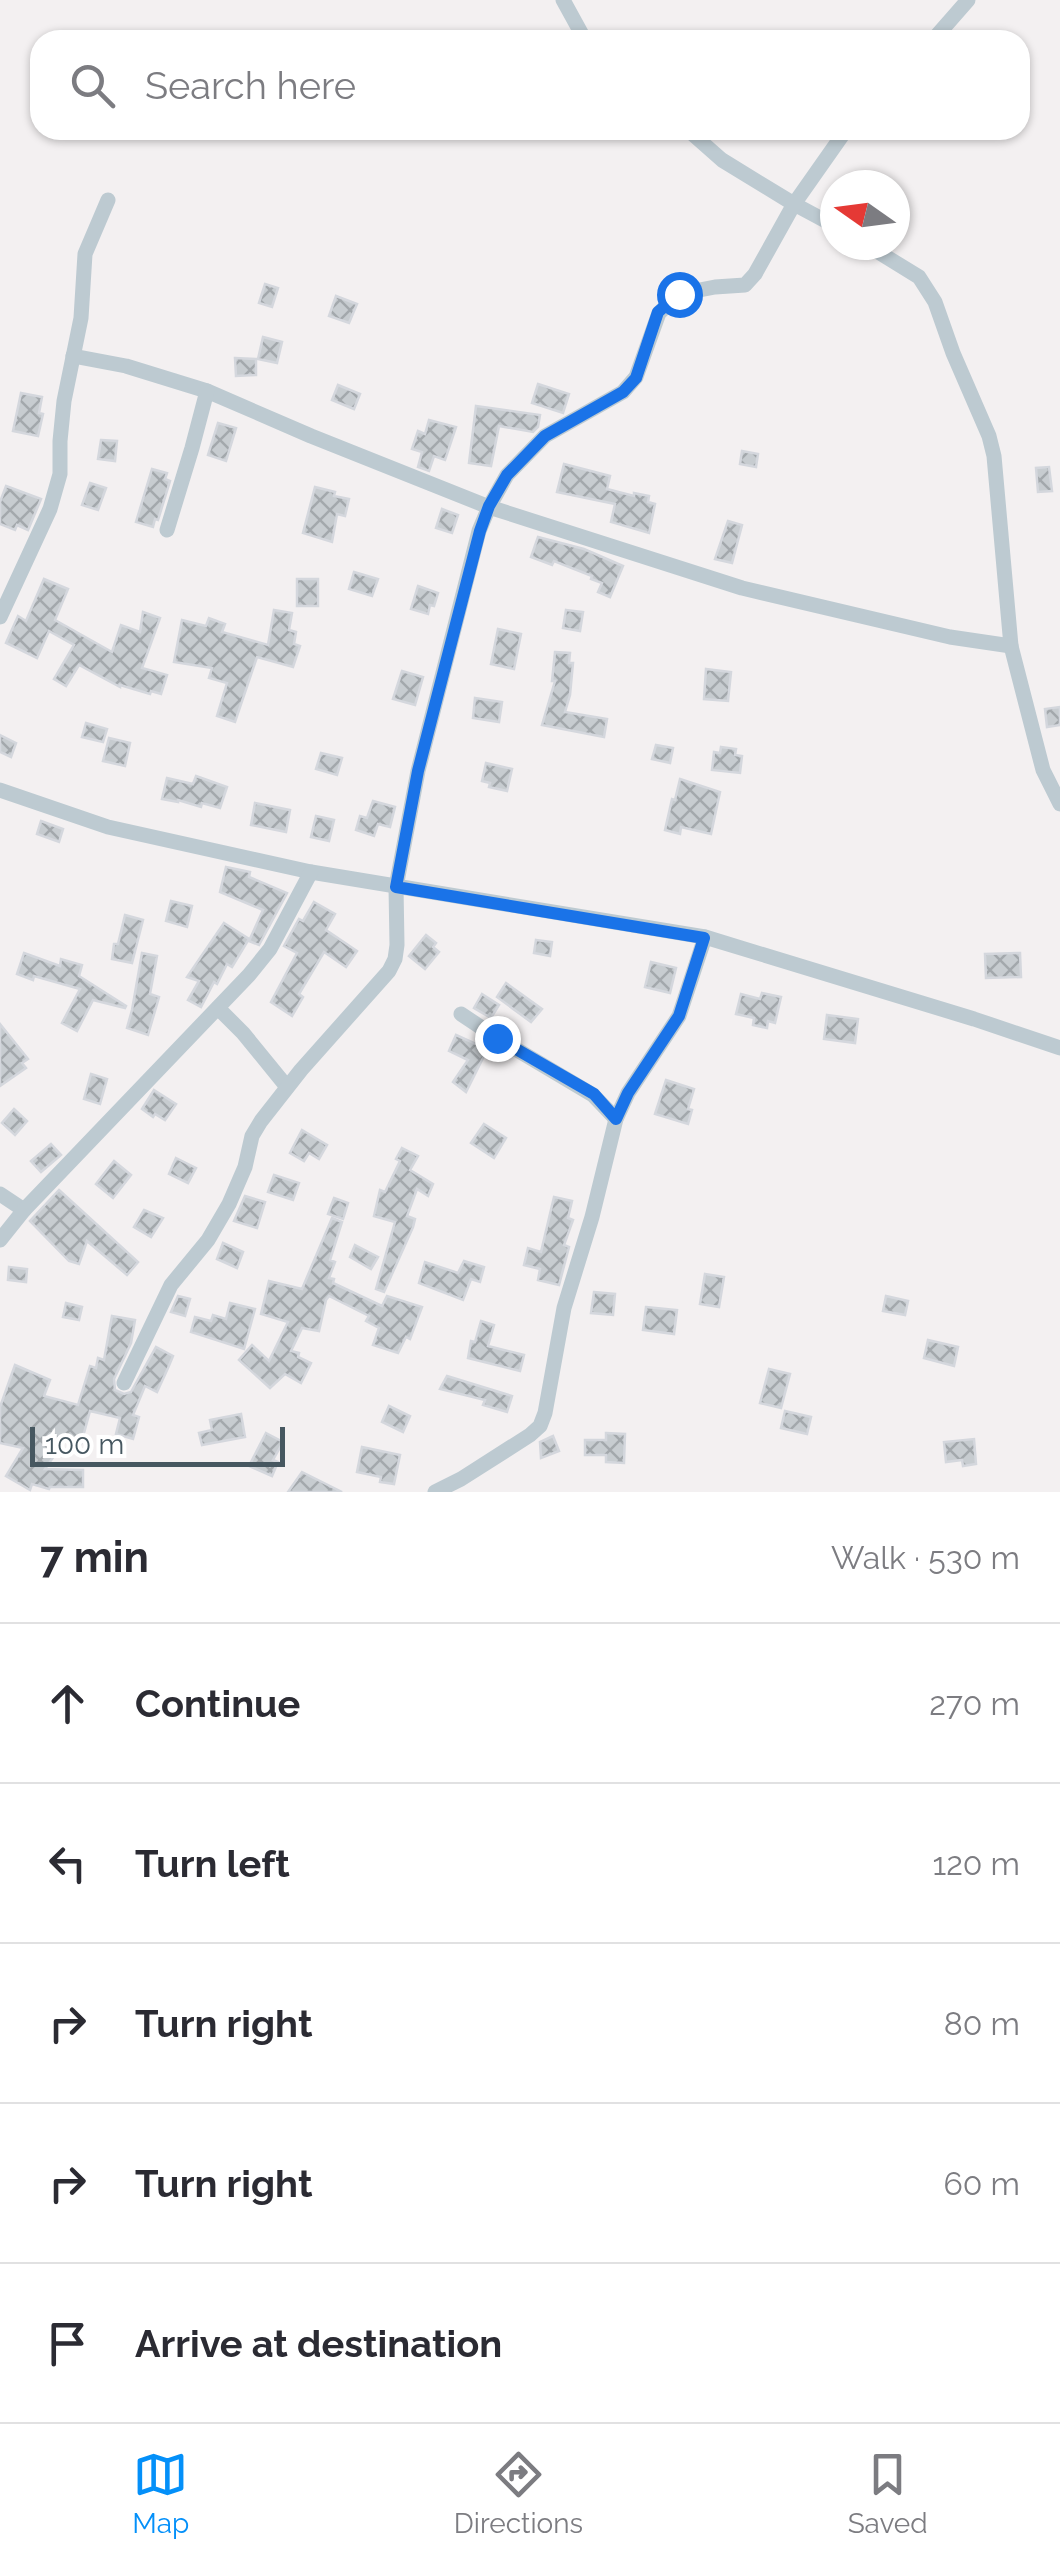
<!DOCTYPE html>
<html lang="en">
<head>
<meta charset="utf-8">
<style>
  :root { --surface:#fff; --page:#f2f2f3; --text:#2b2b33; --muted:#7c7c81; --line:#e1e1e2; --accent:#0490f9 }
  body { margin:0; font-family:Raleway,sans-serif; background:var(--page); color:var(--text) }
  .compass { position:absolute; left:820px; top:170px; width:90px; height:90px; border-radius:50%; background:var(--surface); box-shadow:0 2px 8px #0004; rotate:284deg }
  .scale { position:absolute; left:30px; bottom:25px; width:255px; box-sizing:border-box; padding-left:10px; border:5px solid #465760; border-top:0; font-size:28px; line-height:35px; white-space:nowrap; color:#465760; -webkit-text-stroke:8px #fff; paint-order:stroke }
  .stop { position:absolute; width:30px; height:30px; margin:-22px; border:8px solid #1a73e8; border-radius:50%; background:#fff }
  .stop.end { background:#1a73e8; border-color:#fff; box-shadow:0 2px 10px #0008 }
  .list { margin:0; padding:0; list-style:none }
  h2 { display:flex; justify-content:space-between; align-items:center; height:130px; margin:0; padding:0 40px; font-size:42px }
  h2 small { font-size:32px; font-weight:400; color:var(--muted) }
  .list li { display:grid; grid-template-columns:65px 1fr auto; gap:30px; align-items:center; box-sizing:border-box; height:160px; padding:0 40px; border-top:2px solid var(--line) }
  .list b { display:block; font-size:38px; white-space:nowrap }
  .list em { font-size:32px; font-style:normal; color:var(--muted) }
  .icon { flex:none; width:55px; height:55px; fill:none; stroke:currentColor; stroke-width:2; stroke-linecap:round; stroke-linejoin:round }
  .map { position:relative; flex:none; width:1060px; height:1492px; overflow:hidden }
  .search { position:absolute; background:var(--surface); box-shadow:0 2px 8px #0004; left:30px; right:30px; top:30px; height:110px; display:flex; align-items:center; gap:25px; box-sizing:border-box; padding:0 35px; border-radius:30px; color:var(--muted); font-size:38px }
  .sheet { height:930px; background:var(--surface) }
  nav { display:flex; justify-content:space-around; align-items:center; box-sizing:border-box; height:140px; border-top:2px solid var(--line); background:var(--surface); font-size:28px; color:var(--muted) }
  nav a { display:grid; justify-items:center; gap:5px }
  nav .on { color:var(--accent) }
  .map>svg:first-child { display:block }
</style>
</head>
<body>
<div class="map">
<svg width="1060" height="1492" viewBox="0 0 1060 1492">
  <defs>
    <pattern id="building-cross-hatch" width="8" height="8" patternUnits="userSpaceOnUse" patternTransform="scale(2.5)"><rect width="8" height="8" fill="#c7ccd0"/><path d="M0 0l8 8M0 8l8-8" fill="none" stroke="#a3a8ac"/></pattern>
  </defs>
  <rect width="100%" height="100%" fill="#f3f0f1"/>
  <g fill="url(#building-cross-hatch)" stroke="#d4d7dd" stroke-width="2.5">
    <path d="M 265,284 L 278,288 L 272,307 L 259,303 Z"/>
    <path d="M 336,296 L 357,304 L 349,323 L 329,316 Z"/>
    <path d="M 263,337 L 282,342 L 277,363 L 258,359 Z"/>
    <path d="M 235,358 L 256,359 L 256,375 L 236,376 Z"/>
    <path d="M 538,384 L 569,394 L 563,413 L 532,403 Z"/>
    <path d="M 338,385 L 360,394 L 354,409 L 332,400 Z"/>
    <path d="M 21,393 L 42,397 L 39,413 L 43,414 L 38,436 L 13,431 Z"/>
    <path d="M 476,406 L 540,415 L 538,427 L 533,432 L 499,426 L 491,466 L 469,463 Z"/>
    <path d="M 429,420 L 456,427 L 445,460 L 434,456 L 429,471 L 418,467 L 422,452 L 412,449 L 418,431 L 425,434 Z"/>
    <path d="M 218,423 L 236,428 L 226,461 L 208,455 Z"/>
    <path d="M 101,440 L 117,441 L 115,461 L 98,459 Z"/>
    <path d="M 742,451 L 758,454 L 756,467 L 740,464 Z"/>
    <path d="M 564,464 L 610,476 L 607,489 L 634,496 L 634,493 L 649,496 L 648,502 L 655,504 L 649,533 L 611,522 L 615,504 L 557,492 Z"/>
    <path d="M 1049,467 L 1052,491 L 1038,492 L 1036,468 Z"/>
    <path d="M 152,469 L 167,473 L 165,479 L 170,481 L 158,520 L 155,519 L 153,527 L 136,522 Z"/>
    <path d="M 90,483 L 106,488 L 98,510 L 82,505 Z"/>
    <path d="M 6,486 L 41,499 L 28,530 L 17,525 L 15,530 L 0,524 L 0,502 Z"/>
    <path d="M 315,487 L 335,492 L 334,496 L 349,499 L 345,516 L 337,514 L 332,542 L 303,533 Z"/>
    <path d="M 442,509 L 458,515 L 452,533 L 436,528 Z"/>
    <path d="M 728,521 L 742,525 L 732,563 L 715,559 Z"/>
    <path d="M 538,537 L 584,549 L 623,566 L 610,597 L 598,592 L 602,583 L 591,579 L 592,576 L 554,561 L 552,565 L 531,557 Z"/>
    <path d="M 354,572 L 378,579 L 372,596 L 349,589 Z"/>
    <path d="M 44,579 L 68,589 L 55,620 L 112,652 L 121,625 L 140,632 L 143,612 L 160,618 L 142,668 L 167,675 L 161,694 L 151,691 L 150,694 L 120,685 L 120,687 L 79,665 L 66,686 L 54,679 L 74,645 L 49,631 L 37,658 L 6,643 L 18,616 L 26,621 Z"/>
    <rect x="297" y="579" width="21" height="27"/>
    <path d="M 418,586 L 438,593 L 434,606 L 430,605 L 428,614 L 411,609 Z"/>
    <path d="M 274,610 L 292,613 L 289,630 L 296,632 L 294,644 L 300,646 L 293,667 L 257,657 L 235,722 L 217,716 L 227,683 L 209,678 L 212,668 L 174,662 L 182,620 L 206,626 L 209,618 L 225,624 L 222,632 L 268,645 Z"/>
    <path d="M 566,610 L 583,612 L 580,631 L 563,628 Z"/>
    <path d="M 498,629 L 521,634 L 514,669 L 491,664 Z"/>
    <path d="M 555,652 L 570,653 L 569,663 L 573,663 L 570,695 L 565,712 L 607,719 L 604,737 L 542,725 L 555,681 L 552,681 Z"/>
    <path d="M 706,669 L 731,672 L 728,701 L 704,699 Z"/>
    <path d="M 402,671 L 423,677 L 415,705 L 393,699 Z"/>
    <path d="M 475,698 L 502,702 L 499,722 L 473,718 Z"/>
    <path d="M 1060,707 L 1060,725 L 1047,727 L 1045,709 Z"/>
    <path d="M 86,723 L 107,729 L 103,742 L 82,737 Z"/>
    <path d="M 0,735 L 16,743 L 11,757 L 0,752 Z"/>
    <path d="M 109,738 L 130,743 L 125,766 L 103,761 Z"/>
    <path d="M 656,745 L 673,748 L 670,763 L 652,759 Z"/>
    <path d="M 721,747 L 736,749 L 735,755 L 742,756 L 740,773 L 712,770 L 714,752 L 720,753 Z"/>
    <path d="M 321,753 L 342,758 L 337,775 L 316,769 Z"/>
    <path d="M 486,763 L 512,769 L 507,791 L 489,787 L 490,783 L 482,781 Z"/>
    <path d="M 196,776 L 227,787 L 220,808 L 202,803 L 201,807 L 178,800 L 178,802 L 162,799 L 167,778 L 193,784 Z"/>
    <path d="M 680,779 L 720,792 L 711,834 L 681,827 L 680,834 L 665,830 L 672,799 L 675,800 Z"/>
    <path d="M 373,801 L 395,807 L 390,827 L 378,824 L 374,836 L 356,830 L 360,816 L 367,818 Z"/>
    <path d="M 255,803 L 290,810 L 286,832 L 251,825 Z"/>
    <path d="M 316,816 L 334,820 L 329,841 L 311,837 Z"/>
    <path d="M 41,821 L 63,829 L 59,842 L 37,834 Z"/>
    <path d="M 226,867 L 250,872 L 249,877 L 287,893 L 259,945 L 249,941 L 263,910 L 220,892 Z"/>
    <path d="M 171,901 L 192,906 L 187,927 L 166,921 Z"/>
    <path d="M 314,902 L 335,914 L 326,930 L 357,951 L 346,967 L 324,952 L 299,994 L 303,997 L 292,1016 L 271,1002 L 297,953 L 284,946 L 299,919 L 303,921 Z"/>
    <path d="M 125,915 L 143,920 L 132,963 L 112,959 L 114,944 L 118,944 Z"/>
    <path d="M 224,923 L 249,939 L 232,967 L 227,964 L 217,984 L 214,982 L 201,1007 L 188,1000 L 199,981 L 187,977 Z"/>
    <path d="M 426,935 L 436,943 L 433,947 L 439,952 L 425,969 L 409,956 Z"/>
    <path d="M 536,940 L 552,942 L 550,956 L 534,953 Z"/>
    <path d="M 24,953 L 60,966 L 61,959 L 82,965 L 79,976 L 126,1006 L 125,1008 L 93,1000 L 77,1031 L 62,1023 L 80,989 L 34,976 L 33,980 L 17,974 Z"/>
    <path d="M 142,953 L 157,956 L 150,994 L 159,997 L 148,1035 L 127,1028 L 132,1010 Z"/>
    <path d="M 1020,953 L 1021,977 L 986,978 L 985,954 Z"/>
    <path d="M 651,962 L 676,968 L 670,993 L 645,987 Z"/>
    <path d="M 506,983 L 542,1009 L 531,1022 L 497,997 Z"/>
    <path d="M 762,993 L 781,997 L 775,1023 L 768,1021 L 767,1028 L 753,1025 L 754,1018 L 736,1014 L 741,994 L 760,999 Z"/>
    <path d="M 482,994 L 499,1005 L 491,1018 L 474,1008 Z"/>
    <path d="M 827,1015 L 858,1019 L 855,1043 L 824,1039 Z"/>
    <path d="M 0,1024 L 28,1059 L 22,1063 L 26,1068 L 0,1086 Z"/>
    <path d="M 456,1035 L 478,1045 L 481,1041 L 489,1046 L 466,1092 L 453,1082 L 468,1060 L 449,1051 Z"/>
    <path d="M 91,1074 L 107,1079 L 100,1104 L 84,1099 Z"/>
    <path d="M 666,1080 L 694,1089 L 688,1109 L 692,1110 L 688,1124 L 655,1114 Z"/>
    <path d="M 154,1090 L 176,1104 L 165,1120 L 155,1114 L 153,1117 L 142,1109 Z"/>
    <path d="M 14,1109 L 27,1121 L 15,1135 L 2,1123 Z"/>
    <path d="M 484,1124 L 506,1138 L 494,1158 L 471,1143 Z"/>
    <path d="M 302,1130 L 327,1145 L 319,1159 L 309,1153 L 304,1161 L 290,1153 Z"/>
    <path d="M 51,1144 L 61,1155 L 41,1172 L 31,1161 Z"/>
    <path d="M 402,1148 L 418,1156 L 410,1170 L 433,1184 L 428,1196 L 417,1189 L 407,1216 L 415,1219 L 413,1227 L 384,1292 L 376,1289 L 395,1222 L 374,1216 L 380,1190 L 385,1192 L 400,1161 L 396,1159 Z"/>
    <path d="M 176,1158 L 196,1168 L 188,1183 L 169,1174 Z"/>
    <path d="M 114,1161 L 131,1175 L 113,1198 L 96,1184 Z"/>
    <path d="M 274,1175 L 299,1183 L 293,1200 L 268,1192 Z"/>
    <path d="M 59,1190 L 138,1262 L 127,1275 L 87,1241 L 79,1264 L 69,1261 L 30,1221 Z"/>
    <path d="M 245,1196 L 265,1202 L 257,1228 L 234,1221 Z"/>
    <path d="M 554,1197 L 572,1201 L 568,1218 L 573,1220 L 564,1245 L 569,1247 L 559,1285 L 538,1280 L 540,1269 L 524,1265 L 528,1248 L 541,1252 Z"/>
    <path d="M 334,1198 L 348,1203 L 343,1219 L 328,1214 Z"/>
    <path d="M 144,1210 L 163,1218 L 151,1237 L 134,1227 Z"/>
    <path d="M 332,1218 L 342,1222 L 330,1260 L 335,1262 L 329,1278 L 334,1279 L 333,1283 L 382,1306 L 387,1296 L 422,1307 L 410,1339 L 406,1337 L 398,1353 L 373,1345 L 379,1328 L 366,1321 L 369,1316 L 329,1296 L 326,1300 L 319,1331 L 302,1328 L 291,1351 L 299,1353 L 298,1357 L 311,1363 L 301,1383 L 285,1374 L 270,1388 L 239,1360 L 252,1345 L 269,1361 L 288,1322 L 261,1314 L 269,1281 L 302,1289 Z"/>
    <path d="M 223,1243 L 243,1252 L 237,1268 L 217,1259 Z"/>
    <path d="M 355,1245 L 378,1257 L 371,1269 L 350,1257 Z"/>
    <path d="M 464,1261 L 484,1267 L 480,1282 L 471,1279 L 463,1300 L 419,1283 L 425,1262 L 458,1273 Z"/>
    <path d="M 9,1267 L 27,1269 L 26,1282 L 8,1280 Z"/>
    <path d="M 705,1274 L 724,1277 L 719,1307 L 700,1304 Z"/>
    <path d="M 594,1292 L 615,1294 L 613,1315 L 591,1313 Z"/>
    <path d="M 178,1296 L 190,1299 L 185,1316 L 171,1312 Z"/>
    <path d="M 886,1296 L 908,1301 L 905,1315 L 883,1311 Z"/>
    <path d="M 66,1303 L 82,1307 L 79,1320 L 63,1317 Z"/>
    <path d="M 230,1303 L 255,1309 L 244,1349 L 191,1332 L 195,1317 L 211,1321 L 213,1315 L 226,1319 Z"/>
    <path d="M 646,1307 L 677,1310 L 674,1334 L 643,1330 Z"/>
    <path d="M 112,1316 L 135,1320 L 131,1343 L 114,1379 L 115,1390 L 124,1394 L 131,1392 L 156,1347 L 173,1356 L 168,1368 L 157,1392 L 145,1386 L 133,1415 L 139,1417 L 133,1439 L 116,1434 L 120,1418 L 90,1411 L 81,1444 L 65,1440 L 45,1469 L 83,1470 L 83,1487 L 50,1487 L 49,1489 L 32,1484 L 30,1490 L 6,1476 L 23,1448 L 0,1443 L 0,1407 L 15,1365 L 50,1380 L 44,1396 L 78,1405 L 90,1366 L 96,1368 L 98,1358 L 104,1360 Z"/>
    <path d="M 481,1321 L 494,1325 L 488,1346 L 524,1355 L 520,1371 L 468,1358 L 471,1341 L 475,1342 Z"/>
    <path d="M 928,1340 L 958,1347 L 954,1366 L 924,1358 Z"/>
    <path d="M 769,1369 L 790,1374 L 781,1408 L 760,1403 Z"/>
    <path d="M 447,1376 L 512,1396 L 507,1412 L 483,1405 L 485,1400 L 440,1389 Z"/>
    <path d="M 389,1406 L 410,1416 L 403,1432 L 382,1422 Z"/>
    <path d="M 785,1411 L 811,1417 L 807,1434 L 781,1428 Z"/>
    <path d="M 241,1414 L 245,1437 L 202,1445 L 199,1433 L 212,1430 L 210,1420 Z"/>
    <path d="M 266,1433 L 283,1442 L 273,1460 L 278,1462 L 272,1476 L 249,1466 Z"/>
    <path d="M 606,1433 L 625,1434 L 624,1463 L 606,1462 L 606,1455 L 585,1455 L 585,1440 L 606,1440 Z"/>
    <path d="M 553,1436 L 559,1451 L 541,1458 L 540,1442 Z"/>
    <path d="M 974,1439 L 976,1464 L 963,1466 L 962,1460 L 946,1462 L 944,1442 Z"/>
    <path d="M 362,1447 L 400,1455 L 394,1484 L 380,1482 L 381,1477 L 357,1472 Z"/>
    <path d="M 302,1472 L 342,1492 L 288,1492 Z"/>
  </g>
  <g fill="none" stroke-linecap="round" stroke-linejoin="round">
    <g stroke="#bdcad1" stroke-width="15">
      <path d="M 563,0 L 585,40"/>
      <path d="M 933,40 L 968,0"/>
      <path d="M 688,130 L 722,160 L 794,204 L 835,226"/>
      <path d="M 867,245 L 919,277 L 935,302 L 953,353 L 989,436 L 994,456 L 1011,646 L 1043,770 L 1060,804"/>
      <path d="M 73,356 L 126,366 L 207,391 L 311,436 L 489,507 L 742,588 L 950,637 L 1011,646"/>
      <path d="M 167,530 L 192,448 L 207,391"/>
      <path d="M 0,617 L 50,509 L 60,474 L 60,441 L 64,401 L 81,318 L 85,254 L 108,200"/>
      <path d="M 0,790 L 108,827 L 311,872 L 705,937 L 974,1019 L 1060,1048"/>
      <path d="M 218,1008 L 243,1033 L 287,1087"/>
      <path d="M 461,1014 L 497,1038 L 593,1095 L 616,1119"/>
      <path d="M 0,1194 L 24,1210"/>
      <path d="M 0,1240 L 24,1210 L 249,975 L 270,949 L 311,872"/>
      <path d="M 124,1383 L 171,1285 L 208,1240 L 229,1204 L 245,1167 L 252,1136 L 261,1121 L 301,1070 L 389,971 L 395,959 L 397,945 L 396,887 L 418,771 L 479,531 L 489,507 L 507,475 L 545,436 L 623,392 L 636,377 L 659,313 L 679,294 L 715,287 L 745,285 L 755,274 L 794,204 L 846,130"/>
      <path d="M 435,1492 L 461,1479 L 530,1435 L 540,1426 L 545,1413 L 564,1308 L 592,1217 L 616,1119 L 628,1093 L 679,1016 L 705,937"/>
    </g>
  </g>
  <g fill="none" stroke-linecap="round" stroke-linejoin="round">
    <path stroke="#1a73e8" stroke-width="12" d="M 497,1038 L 594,1094 L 616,1119 L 628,1093 L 679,1016 L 704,938 L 396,887 L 418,771 L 480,531 L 489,506 L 507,475 L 545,436 L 623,392 L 636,378 L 658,312 L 679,294"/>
  </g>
</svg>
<svg class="compass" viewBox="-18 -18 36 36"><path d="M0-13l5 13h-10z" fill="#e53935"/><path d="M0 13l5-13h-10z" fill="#7c7c81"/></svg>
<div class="scale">100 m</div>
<div class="stop" style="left:679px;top:294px"></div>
<div class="stop end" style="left:497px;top:1038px"></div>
<div class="search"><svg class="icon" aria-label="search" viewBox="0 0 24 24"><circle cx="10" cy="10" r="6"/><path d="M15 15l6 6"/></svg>Search here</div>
</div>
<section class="sheet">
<h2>7 min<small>Walk · 530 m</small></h2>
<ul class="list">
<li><svg class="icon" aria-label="ahead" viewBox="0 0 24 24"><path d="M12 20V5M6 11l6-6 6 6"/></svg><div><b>Continue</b></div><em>270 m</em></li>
<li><svg class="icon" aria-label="left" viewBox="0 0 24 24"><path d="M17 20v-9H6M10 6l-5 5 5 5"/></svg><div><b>Turn left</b></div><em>120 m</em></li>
<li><svg class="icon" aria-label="right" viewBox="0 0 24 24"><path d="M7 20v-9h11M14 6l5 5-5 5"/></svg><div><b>Turn right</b></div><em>80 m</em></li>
<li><svg class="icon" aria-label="right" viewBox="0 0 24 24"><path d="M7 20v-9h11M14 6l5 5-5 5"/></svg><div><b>Turn right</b></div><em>60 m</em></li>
<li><svg class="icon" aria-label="arrive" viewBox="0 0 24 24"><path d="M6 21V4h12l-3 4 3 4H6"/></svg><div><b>Arrive at destination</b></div></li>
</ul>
</section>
<nav>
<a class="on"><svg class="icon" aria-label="map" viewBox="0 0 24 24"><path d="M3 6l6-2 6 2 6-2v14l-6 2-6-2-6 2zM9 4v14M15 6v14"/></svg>Map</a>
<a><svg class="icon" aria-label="directions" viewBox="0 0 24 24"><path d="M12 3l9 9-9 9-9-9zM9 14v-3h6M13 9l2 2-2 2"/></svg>Directions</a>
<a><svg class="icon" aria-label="saved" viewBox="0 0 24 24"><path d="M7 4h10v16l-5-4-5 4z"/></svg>Saved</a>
</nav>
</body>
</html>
